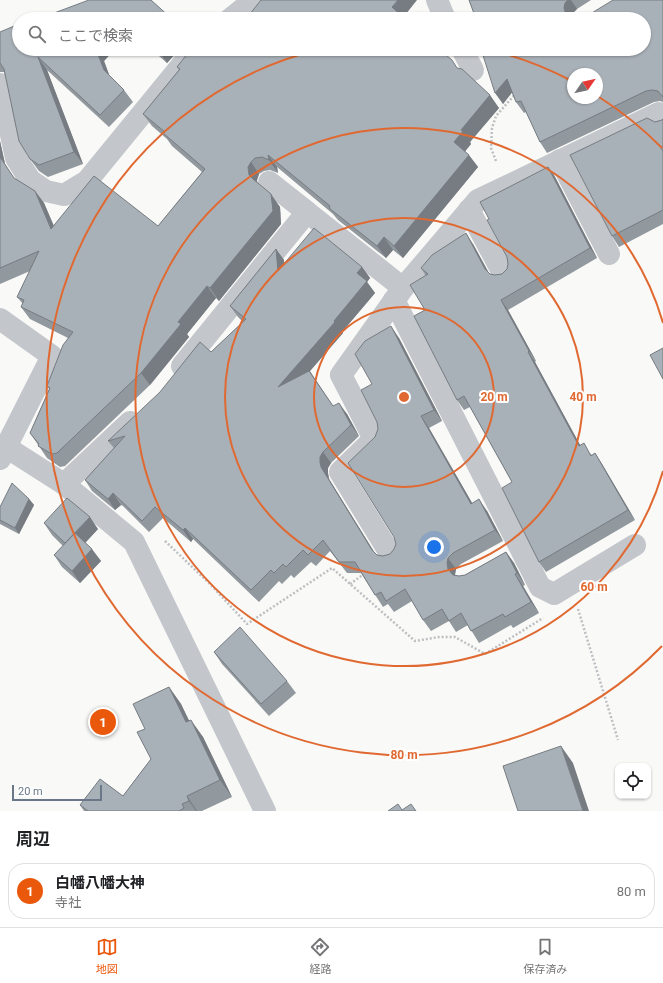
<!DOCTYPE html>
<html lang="ja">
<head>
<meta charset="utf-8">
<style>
  :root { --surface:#fff; --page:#f2f2f2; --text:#202124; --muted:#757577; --line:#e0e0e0; --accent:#ea580c }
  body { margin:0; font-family:Roboto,"Noto Sans JP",sans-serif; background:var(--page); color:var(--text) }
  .controls { position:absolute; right:12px; bottom:12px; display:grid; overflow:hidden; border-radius:8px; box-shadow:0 1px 3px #0004 }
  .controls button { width:36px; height:36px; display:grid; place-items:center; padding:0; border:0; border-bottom:1px solid var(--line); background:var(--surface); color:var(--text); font:20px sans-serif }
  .compass { position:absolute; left:567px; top:68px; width:36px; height:36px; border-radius:50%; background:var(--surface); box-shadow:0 1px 3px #0004; rotate:56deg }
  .scale { position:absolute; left:12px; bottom:10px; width:90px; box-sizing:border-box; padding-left:4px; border:2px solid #697788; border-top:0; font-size:11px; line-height:14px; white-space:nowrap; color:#697788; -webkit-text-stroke:3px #fff; paint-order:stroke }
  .you { position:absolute; left:434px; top:547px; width:14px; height:14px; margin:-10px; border:3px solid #fff; border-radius:50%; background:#1a73e8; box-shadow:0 0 0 6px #1a73e833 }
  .badge { display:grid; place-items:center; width:26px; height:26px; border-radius:50%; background:var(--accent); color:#fff; font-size:13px; font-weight:700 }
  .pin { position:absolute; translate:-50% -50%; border:2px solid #fff; box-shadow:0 1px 4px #0006 }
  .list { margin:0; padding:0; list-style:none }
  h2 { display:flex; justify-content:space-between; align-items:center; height:52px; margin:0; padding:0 16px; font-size:17px }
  h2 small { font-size:13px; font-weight:400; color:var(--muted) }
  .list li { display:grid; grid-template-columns:26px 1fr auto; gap:12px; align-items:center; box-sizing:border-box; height:56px; margin:0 8px 8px; padding:0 8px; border:1px solid var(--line); border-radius:16px }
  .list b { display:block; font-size:15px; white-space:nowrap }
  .list p { margin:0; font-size:13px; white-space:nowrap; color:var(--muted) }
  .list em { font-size:13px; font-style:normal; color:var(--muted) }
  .icon { flex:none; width:22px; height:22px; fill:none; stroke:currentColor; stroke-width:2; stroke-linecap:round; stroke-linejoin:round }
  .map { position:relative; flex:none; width:663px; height:811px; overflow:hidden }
  .search { position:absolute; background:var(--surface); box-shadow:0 1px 3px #0004; left:12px; right:12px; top:12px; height:44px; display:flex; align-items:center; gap:10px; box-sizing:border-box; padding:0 14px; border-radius:22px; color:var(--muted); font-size:15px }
  .sheet { height:116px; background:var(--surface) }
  nav { display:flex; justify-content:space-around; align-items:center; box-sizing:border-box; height:56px; border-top:1px solid var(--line); background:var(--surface); font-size:11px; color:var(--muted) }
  nav a { display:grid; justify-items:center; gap:2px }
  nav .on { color:var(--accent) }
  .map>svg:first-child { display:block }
</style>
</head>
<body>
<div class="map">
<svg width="663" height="811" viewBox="0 0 663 811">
  <rect width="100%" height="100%" fill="#f9f9f7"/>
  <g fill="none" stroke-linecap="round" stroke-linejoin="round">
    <g stroke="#bdbfc2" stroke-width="2.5" stroke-dasharray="2 2" stroke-linecap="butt">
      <path d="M 496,161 L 491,148 L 492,128 L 496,116 L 516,93"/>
      <path d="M 165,541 L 210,584 L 247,624 L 332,568 L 415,641 L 439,637 L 455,637 L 485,654 L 543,618"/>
      <path d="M 350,584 L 364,574"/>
      <path d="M 578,609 L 618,740"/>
    </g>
    <g stroke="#c3c6cb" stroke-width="22">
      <path d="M 437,0 L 445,19"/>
      <path d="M 230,19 L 254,0"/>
      <path d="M 462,49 L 473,70"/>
      <path d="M 0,84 L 16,158 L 30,180 L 46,191 L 64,195 L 87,181 L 195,49"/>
      <path d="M 560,160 L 609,254"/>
      <path d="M 269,182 L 307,212"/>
      <path d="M 469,210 L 503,273"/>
      <path d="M 394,300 L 540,587 L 554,594 L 635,545"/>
      <path d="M 0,319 L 52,356 L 0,459"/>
      <path d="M 182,366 L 307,212 L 403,288"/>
      <path d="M 0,446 L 6,447 L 64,484 L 134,542 L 265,811"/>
      <path d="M 64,484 L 130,422"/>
      <path d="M 391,555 L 340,472 L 374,439 L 341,375 L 403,288 L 478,200 L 659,113 L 663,120"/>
    </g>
  </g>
  <g fill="#91989e">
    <path d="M 469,0 L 591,0 L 577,9 L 573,13 L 572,19 L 476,19 Z"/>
    <path d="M 663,0 L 663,102 L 660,101 L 654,102 L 547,153 L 540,142 L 526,112 L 524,113 L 516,102 L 512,92 L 503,104 L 481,49 Z"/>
    <path d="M 0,32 L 19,49 L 115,49 L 104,61 L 110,77 L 124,90 L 133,102 L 109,127 L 47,70 L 83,164 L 48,177 L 39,171 L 30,159 L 4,72 L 0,72 Z"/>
    <path d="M 151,49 L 180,49 L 167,63 Z"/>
    <path d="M 217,55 L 457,68 L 499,108 L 470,142 L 471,144 L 465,151 L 478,167 L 403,258 L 393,250 L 386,258 L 338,220 L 333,214 L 277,167 L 278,173 L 270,170 L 264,171 L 259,174 L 257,180 L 257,183 L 280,207 L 281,224 L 219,301 L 216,298 L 187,334 L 189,337 L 150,385 L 65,466 L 60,467 L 47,458 L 30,433 L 49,389 L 47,386 L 68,338 L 30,319 L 21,307 L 23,304 L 17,297 L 30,271 L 0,284 L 0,141 L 5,164 L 14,178 L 35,191 L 44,203 L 54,226 L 158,226 L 202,172 L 172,146 L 167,139 L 152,126 L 143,114 L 179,70 L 177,67 Z"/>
    <path d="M 663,119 L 663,224 L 619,247 L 612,236 L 655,122 L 662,120 Z"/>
    <path d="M 548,167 L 555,177 L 597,258 L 508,310 L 536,361 L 535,362 L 580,445 L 592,455 L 595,453 L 602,464 L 635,520 L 546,572 L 539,562 L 512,482 L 470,407 L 464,410 L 457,400 L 425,310 L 426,276 L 421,268 L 473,244 L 489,273 L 490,274 L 495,275 L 502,274 L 507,269 L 508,264 L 507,257 L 489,219 Z"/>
    <path d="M 276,249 L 284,260 L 284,264 L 362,267 L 370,278 L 367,282 L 375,293 L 342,332 L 343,333 L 310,371 L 333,406 L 347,414 L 359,436 L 331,463 L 328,468 L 328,473 L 329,479 L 375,553 L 377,555 L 383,556 L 390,554 L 394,549 L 396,544 L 375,437 L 378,429 L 372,384 L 399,338 L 442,421 L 429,428 L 472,503 L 487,511 L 503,541 L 461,564 L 456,569 L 455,575 L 459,576 L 465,575 L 506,552 L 514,563 L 525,585 L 523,586 L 539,613 L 513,628 L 511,625 L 479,643 L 468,625 L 456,632 L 449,621 L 431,631 L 423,620 L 412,601 L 394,612 L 388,604 L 383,607 L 361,573 L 347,573 L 330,551 L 316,566 L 311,562 L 294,578 L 291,575 L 282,584 L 279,581 L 259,602 L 193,539 L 191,542 L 163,518 L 149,532 L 123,506 L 121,505 L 115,510 L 92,491 L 85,480 L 114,448 L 108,441 L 211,352 L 243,322 L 238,317 L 230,306 Z"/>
    <path d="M 29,499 L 34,505 L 19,534 L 0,524 L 0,507 Z"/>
    <path d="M 44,523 L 98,529 L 85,543 L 101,561 L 80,583 L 62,567 L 54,555 L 63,546 L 52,535 Z"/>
    <path d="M 214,652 L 287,681 L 296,693 L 269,716 L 222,664 Z"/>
    <path d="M 169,687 L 181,704 L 189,721 L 203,737 L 232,797 L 202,811 L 84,811 L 80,805 L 123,796 L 151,759 L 145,729 Z"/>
  </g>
  <g fill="#767c81">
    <path d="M 398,0 L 417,0 L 402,19 L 392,7 Z"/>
    <path d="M 568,0 L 571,0 L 577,9 L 573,13 L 572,19 L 569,19 L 566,15 L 564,8 L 565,3 Z"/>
    <path d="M 96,49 L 115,49 L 104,61 L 112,83 L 104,70 Z"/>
    <path d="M 160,49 L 180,49 L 167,63 L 159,51 Z"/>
    <path d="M 38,57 L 47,70 L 83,164 L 74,152 Z"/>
    <path d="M 507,79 L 514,90 L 503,104 L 495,93 Z"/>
    <path d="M 490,95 L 499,108 L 470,142 L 471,144 L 463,154 L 454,142 L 461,130 Z"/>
    <path d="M 0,141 L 5,164 L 0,157 Z"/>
    <path d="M 268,155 L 277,167 L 278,173 L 269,160 Z"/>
    <path d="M 469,155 L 478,167 L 403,258 L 394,246 Z"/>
    <path d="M 251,162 L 259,174 L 257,180 L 258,187 L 249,175 L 248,167 Z"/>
    <path d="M 548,167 L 555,177 L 597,258 L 590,248 Z"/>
    <path d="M 35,191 L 44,203 L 60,241 L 51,229 Z"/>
    <path d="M 271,194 L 280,207 L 281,224 L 219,301 L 210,288 Z"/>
    <path d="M 466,233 L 473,244 L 492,279 L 485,269 Z"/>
    <path d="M 384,237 L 393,250 L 386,258 L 377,246 Z"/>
    <path d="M 276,249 L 284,260 L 286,282 L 278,271 Z"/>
    <path d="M 362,267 L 370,278 L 367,282 L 375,293 L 342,332 L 343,333 L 310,371 L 278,387 L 334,321 L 357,273 Z"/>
    <path d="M 207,286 L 216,298 L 187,334 L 189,337 L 150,385 L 141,373 L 178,322 Z"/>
    <path d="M 501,300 L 508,310 L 536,361 L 529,351 Z"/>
    <path d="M 391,326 L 399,338 L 442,421 L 434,410 Z"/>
    <path d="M 528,352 L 535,362 L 586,456 L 579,446 Z"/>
    <path d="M 339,403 L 347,414 L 359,436 L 351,425 Z"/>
    <path d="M 421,416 L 429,428 L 479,515 L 471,504 Z"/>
    <path d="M 323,452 L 331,463 L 328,468 L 328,473 L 329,479 L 380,562 L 372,550 L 321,467 L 320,462 L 320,457 Z"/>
    <path d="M 595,453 L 602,464 L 635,520 L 628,510 Z"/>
    <path d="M 113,493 L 121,505 L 115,510 L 108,499 Z"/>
    <path d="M 29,499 L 34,505 L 19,534 L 15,528 Z"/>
    <path d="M 479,499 L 487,511 L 503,541 L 495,530 Z"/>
    <path d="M 90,517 L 98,529 L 74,555 L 65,543 Z"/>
    <path d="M 185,528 L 193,539 L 191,542 L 183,530 Z"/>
    <path d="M 92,549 L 101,561 L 80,583 L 72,571 Z"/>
    <path d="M 506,552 L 514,563 L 525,585 L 517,573 Z"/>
    <path d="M 448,558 L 456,569 L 455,574 L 456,581 L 448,569 L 447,563 Z"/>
    <path d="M 515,574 L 523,586 L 539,613 L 531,602 Z"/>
    <path d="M 169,687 L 181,704 L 198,739 L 186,722 Z"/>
    <path d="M 191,720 L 203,737 L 232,797 L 220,780 Z"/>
    <path d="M 561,746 L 573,763 L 589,811 L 583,811 Z"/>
    <path d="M 187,796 L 197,811 L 196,811 L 189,801 Z"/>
  </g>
  <g fill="#a9b1b8" stroke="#767c81" fill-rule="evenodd">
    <path d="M 89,0 L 151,0 L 172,19 L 32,19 L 37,17 L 38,19 Z"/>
    <path d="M 261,0 L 398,0 L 392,7 L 405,19 L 246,19 Z"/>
    <path d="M 469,0 L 568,0 L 565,3 L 564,8 L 566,15 L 570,19 L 476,19 Z"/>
    <path d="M 613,0 L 663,0 L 663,97 L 658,91 L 652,90 L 646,91 L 540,142 L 521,101 L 516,102 L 507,79 L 495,93 L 481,49 L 644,49 L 644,19 L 582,19 ZM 573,74 L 597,74 L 597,98 L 573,98 Z"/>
    <path d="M 19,24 L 19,49 L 96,49 L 104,70 L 124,90 L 100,115 L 38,57 L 74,152 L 39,165 L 30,159 L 19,141 L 4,69 L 0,63 L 0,32 Z"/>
    <path d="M 191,49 L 211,49 L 217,55 L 221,49 L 439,49 L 452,60 L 457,68 L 462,69 L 490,95 L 461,130 L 463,131 L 454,142 L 469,155 L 394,246 L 384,237 L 377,246 L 329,208 L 330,206 L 268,155 L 269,160 L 262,157 L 255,158 L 251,162 L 248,167 L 249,175 L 253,179 L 271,194 L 273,211 L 210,288 L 207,286 L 178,322 L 181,324 L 141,373 L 57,453 L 52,454 L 38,446 L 39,444 L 30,433 L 50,388 L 47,386 L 63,345 L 73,332 L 21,307 L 24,300 L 17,297 L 39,251 L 0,268 L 0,157 L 14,178 L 35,191 L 51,229 L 94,176 L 158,226 L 205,169 L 163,133 L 165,132 L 143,114 L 180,69 L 177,67 Z"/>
    <path d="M 647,118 L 655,122 L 662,120 L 663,119 L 663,146 L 661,148 L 663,151 L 663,210 L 612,236 L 570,155 Z"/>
    <path d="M 548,167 L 590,248 L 501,300 L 529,351 L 528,352 L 579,446 L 584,443 L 591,456 L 595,453 L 628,510 L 539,562 L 502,488 L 512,482 L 464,396 L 457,400 L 414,316 L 425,310 L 410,285 L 428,274 L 421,268 L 432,255 L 466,233 L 485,269 L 490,274 L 495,275 L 502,274 L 507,269 L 508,264 L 507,257 L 487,220 L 489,219 L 480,202 Z"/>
    <path d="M 314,228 L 362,267 L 357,273 L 367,281 L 334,321 L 335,322 L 278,387 L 309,371 L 333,406 L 339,403 L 351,425 L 323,452 L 320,457 L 320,462 L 321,467 L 372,550 L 377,555 L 383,556 L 390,554 L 394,549 L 396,544 L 394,537 L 348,463 L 375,437 L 378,429 L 377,422 L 361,390 L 372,384 L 355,354 L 365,341 L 391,326 L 434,410 L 421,416 L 471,504 L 479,499 L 495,530 L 453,553 L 448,558 L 447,563 L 448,569 L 453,575 L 459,576 L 465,575 L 506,552 L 517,573 L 515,574 L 531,602 L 505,617 L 503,614 L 471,631 L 461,613 L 449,621 L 442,609 L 423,620 L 405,589 L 386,601 L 381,592 L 375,595 L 355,562 L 339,562 L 323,540 L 308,555 L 303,550 L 286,567 L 283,564 L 274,573 L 271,570 L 251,590 L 185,528 L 183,530 L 155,507 L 142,521 L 115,495 L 113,493 L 108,499 L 85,480 L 125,436 L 108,441 L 160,392 L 200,342 L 211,352 L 246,319 L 230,306 L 276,249 L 278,271 Z"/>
    <path d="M 663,348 L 663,379 L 650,355 Z"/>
    <path d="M 12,483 L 29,499 L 15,528 L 0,520 L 0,507 Z"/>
    <path d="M 67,498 L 90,517 L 65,543 L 44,523 Z"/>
    <path d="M 75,533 L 92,549 L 72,571 L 54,555 Z"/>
    <path d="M 240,627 L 287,681 L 261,704 L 214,652 Z"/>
    <path d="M 169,687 L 186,722 L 191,720 L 220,780 L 187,796 L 189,801 L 182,804 L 184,808 L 179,811 L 88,811 L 80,805 L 100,779 L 123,796 L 151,759 L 137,732 L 145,729 L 133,704 Z"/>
    <path d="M 561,746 L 583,811 L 518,811 L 503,766 Z"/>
    <path d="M 398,804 L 402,810 L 411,804 L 416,811 L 388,811 Z"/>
  </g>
  <g fill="none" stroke="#e06931" stroke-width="2">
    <circle cx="404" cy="397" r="90"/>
    <circle cx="404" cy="397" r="179"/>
    <path d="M663 471A269 269 0 1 1 663 323"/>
    <path d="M662 646A358 358 0 1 1 317 50M491 50A358 358 0 0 1 572 81M599 97A358 358 0 0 1 662 148"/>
  </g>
  <circle cx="404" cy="397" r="6" fill="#e06931" stroke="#fff" stroke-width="2"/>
  <g font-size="12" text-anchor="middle" font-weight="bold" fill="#e06931" stroke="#fff" stroke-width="4" stroke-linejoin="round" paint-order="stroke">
    <text x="494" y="401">20 m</text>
    <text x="583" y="401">40 m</text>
    <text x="594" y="591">60 m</text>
    <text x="404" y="759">80 m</text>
  </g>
</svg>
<div class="controls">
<button><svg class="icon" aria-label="locate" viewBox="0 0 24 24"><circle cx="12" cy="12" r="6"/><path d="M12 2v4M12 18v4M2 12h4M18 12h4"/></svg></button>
</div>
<svg class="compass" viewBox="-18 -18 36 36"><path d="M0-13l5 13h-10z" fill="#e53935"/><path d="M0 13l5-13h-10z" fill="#757577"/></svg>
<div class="scale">20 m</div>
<div class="you"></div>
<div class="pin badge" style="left:103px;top:722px">1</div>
<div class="search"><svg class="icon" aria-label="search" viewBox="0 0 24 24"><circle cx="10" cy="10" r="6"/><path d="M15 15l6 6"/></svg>ここで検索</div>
</div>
<section class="sheet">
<h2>周辺<small></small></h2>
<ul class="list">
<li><span class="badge">1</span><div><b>白幡八幡大神</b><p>寺社</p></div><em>80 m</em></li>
</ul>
</section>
<nav>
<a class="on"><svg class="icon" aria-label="map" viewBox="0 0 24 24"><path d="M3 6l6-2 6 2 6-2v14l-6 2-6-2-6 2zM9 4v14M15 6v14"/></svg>地図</a>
<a><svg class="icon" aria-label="directions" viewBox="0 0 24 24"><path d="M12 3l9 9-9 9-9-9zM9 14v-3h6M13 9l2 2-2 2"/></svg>経路</a>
<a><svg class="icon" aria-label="saved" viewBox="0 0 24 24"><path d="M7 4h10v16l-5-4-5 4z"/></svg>保存済み</a>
</nav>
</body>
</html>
